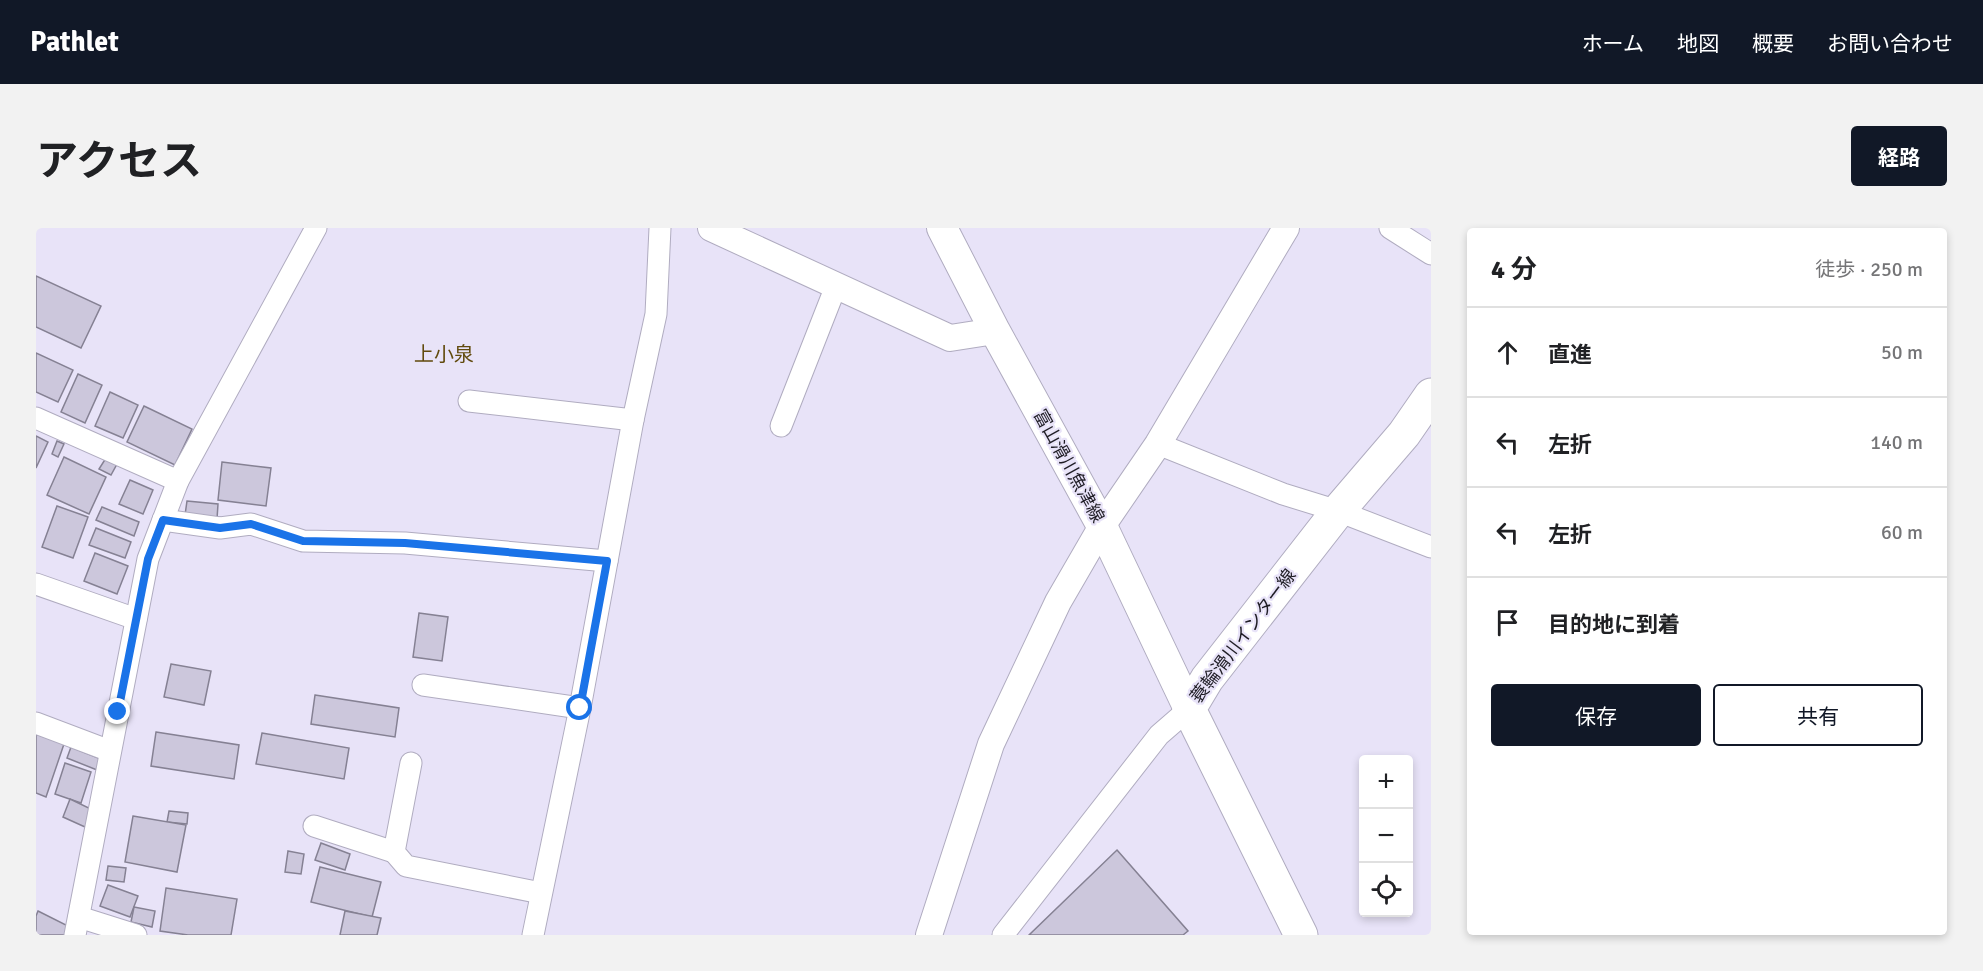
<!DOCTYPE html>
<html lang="ja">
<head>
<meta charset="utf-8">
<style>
  :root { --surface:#fff; --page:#f2f2f2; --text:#202124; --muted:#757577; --line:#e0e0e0; --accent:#111827 }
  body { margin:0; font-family:Signika,"Noto Sans JP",sans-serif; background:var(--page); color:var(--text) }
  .controls { position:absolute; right:18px; bottom:18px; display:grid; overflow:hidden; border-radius:6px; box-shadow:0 3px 9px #0003 }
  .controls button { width:54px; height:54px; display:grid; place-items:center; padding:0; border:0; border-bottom:2px solid var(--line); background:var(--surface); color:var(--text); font:30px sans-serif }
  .stop { position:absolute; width:18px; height:18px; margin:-14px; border:4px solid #1a73e8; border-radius:50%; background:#fff }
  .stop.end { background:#1a73e8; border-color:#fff; box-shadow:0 2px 6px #0008 }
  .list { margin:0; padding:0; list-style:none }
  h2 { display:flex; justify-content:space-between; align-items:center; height:78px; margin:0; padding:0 24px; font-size:26px }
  h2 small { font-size:20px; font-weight:400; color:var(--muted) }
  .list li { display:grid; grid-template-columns:39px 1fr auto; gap:18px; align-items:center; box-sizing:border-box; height:90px; padding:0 24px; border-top:2px solid var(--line) }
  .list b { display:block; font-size:22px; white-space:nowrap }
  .list em { font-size:20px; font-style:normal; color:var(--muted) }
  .actions { display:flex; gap:12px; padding:18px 24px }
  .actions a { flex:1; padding:14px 0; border:2px solid var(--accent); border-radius:6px; text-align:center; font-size:21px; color:var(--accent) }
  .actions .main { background:var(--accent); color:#fff }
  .icon { flex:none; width:33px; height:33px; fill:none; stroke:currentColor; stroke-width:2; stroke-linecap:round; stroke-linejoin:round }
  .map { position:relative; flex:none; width:1395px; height:707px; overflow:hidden; border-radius:6px }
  header { display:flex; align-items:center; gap:36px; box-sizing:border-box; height:84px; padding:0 30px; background:var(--accent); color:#fff }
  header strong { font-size:28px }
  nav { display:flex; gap:33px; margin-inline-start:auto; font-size:21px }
  .intro { display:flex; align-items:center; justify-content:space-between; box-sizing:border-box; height:144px; padding:0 36px }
  h1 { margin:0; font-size:42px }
  .button { padding:15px 27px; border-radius:6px; background:var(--accent); color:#fff; font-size:21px; font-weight:700 }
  main { display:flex; gap:36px; padding:0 36px }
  aside { flex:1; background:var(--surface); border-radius:6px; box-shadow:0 3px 9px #0003 }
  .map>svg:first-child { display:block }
</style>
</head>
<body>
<header>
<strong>Pathlet</strong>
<nav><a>ホーム</a><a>地図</a><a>概要</a><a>お問い合わせ</a></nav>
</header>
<div class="intro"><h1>アクセス</h1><a class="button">経路</a></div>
<main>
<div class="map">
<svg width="1395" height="707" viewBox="0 0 1395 707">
  <rect width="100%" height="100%" fill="#e8e3f8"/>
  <g fill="#ccc7dc" stroke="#858193" stroke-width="1.5">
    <path d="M 0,48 L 65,78 L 45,120 L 0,99 Z"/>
    <path d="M 0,125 L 37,142 L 22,174 L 0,164 Z"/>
    <path d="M 42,146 L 66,157 L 49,195 L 25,184 Z"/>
    <path d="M 74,164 L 102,177 L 87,210 L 59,198 Z"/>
    <path d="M 108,178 L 156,201 L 139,237 L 91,214 Z"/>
    <path d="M 0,208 L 12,214 L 0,240 Z"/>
    <path d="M 21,213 L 28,216 L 22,229 L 16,226 Z"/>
    <path d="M 28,229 L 70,249 L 53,286 L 11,267 Z"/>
    <path d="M 70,230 L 81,236 L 75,247 L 63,241 Z"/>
    <path d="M 186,234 L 235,240 L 230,278 L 182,272 Z"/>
    <path d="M 94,252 L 117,262 L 107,286 L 83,276 Z"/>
    <path d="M 151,273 L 182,276 L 181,291 L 149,287 Z"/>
    <path d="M 21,278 L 52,289 L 37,330 L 6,319 Z"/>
    <path d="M 66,279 L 103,294 L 98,308 L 60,292 Z"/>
    <path d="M 60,300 L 95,314 L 89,330 L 53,317 Z"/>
    <path d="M 59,325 L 92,338 L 81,366 L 48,353 Z"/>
    <path d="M 383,385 L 412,389 L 406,433 L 377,429 Z"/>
    <path d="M 135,436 L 175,443 L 168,477 L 128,469 Z"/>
    <path d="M 279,467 L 363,480 L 359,509 L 275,496 Z"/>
    <path d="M 120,504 L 203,517 L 198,551 L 115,538 Z"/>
    <path d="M 226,505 L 313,520 L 308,551 L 220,536 Z"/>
    <path d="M 0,506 L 28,516 L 10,569 L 0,565 Z"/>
    <path d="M 35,519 L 65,531 L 61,542 L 31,530 Z"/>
    <path d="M 29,535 L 55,544 L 45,575 L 19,566 Z"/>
    <path d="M 34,571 L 57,582 L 49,599 L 27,589 Z"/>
    <path d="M 133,583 L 152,585 L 151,596 L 131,594 Z"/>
    <path d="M 97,588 L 150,597 L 141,644 L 89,634 Z"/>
    <path d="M 285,615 L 314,626 L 309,642 L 279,632 Z"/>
    <path d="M 1081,622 L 1152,703 L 1147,707 L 993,707 Z"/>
    <path d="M 252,623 L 268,626 L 265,646 L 249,644 Z"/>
    <path d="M 72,638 L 90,640 L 88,654 L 70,652 Z"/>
    <path d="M 284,639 L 345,654 L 336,689 L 275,674 Z"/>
    <path d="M 72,657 L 102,668 L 94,689 L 64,678 Z"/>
    <path d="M 130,660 L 201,671 L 195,707 L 152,707 L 124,703 Z"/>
    <path d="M 98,679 L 119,683 L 116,699 L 95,694 Z"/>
    <path d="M 2,683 L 34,699 L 30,707 L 0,707 L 0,688 Z"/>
    <path d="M 309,683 L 345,690 L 341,707 L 304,707 Z"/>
  </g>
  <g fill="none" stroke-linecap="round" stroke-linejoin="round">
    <defs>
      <g id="minor">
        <path d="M 1354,0 L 1395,26"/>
        <path d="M 433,173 L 597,192"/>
        <path d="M 0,190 L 142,253"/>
        <path d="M 745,198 L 800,58"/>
        <path d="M 1122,216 L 1247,266 L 1302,283 L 1395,319"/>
        <path d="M 127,292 L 184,300 L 215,296 L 267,313 L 369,315 L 571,333"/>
        <path d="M 0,356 L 100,391"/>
        <path d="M 387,457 L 544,480"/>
        <path d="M 0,495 L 74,523"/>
        <path d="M 375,535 L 358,624 L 370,638 L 505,665"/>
        <path d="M 278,598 L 358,624"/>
        <path d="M 43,689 L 100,707"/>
        <path d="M 39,707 L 112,331 L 142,253 L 280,0"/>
        <path d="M 497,707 L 544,480 L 597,192 L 620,86 L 624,0"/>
        <path d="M 967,707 L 1123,507 L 1153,481"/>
      </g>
      <g id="tertiary">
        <path d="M 675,0 L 914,110 L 959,103"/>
        <path d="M 893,707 L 955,516 L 1022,374 L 1066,298 L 1122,216 L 1250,0"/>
      </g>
      <path id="secondary" d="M 906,0 L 959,103 L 1066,298 L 1153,481"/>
      <path id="primary" d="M 1265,707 L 1153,481 L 1171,451 L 1302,283 L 1368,206 L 1395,167"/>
    </defs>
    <use href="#minor" stroke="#b0acc0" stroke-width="23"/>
    <use href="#tertiary" stroke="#b0acc0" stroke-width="28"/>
    <use href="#secondary" stroke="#b0acc0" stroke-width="32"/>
    <use href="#primary" stroke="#b0acc0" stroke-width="35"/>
    <use href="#minor" stroke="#fff" stroke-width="21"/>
    <use href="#tertiary" stroke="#fff" stroke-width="26"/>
    <use href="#secondary" stroke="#fff" stroke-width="30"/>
    <use href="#primary" stroke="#fff" stroke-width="33"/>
  </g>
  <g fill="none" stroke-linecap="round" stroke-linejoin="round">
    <path stroke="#1a73e8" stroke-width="8" d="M 82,484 L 112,331 L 127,292 L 184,300 L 215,296 L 267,313 L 369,315 L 571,333 L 544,480"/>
  </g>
  <g text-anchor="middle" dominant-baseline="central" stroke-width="4.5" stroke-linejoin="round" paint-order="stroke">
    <g font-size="18" fill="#1f1d25" stroke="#e8e3f8">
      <text transform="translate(1033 238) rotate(61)">富山滑川魚津線</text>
      <text transform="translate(1207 408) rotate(-53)">蓑輪滑川インター線</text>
    </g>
    <g font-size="20" fill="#614a0d" stroke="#e8e3f8">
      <text x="408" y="126">上小泉</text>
    </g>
  </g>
</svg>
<div class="controls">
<button>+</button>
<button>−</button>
<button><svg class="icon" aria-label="locate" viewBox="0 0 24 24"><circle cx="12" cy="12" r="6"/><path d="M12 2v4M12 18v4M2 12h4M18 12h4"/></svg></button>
</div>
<div class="stop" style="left:544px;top:480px"></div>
<div class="stop end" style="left:82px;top:484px"></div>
</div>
<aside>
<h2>4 分<small>徒歩 · 250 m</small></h2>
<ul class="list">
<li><svg class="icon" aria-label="ahead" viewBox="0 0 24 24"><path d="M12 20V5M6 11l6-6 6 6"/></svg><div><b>直進</b></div><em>50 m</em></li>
<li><svg class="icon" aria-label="left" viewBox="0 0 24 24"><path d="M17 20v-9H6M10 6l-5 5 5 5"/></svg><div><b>左折</b></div><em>140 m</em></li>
<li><svg class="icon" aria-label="left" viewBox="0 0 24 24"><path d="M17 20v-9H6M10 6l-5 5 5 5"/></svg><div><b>左折</b></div><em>60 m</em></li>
<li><svg class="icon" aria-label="arrive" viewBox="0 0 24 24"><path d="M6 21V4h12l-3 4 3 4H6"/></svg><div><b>目的地に到着</b></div></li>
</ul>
<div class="actions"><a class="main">保存</a><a>共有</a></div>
</aside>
</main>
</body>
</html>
